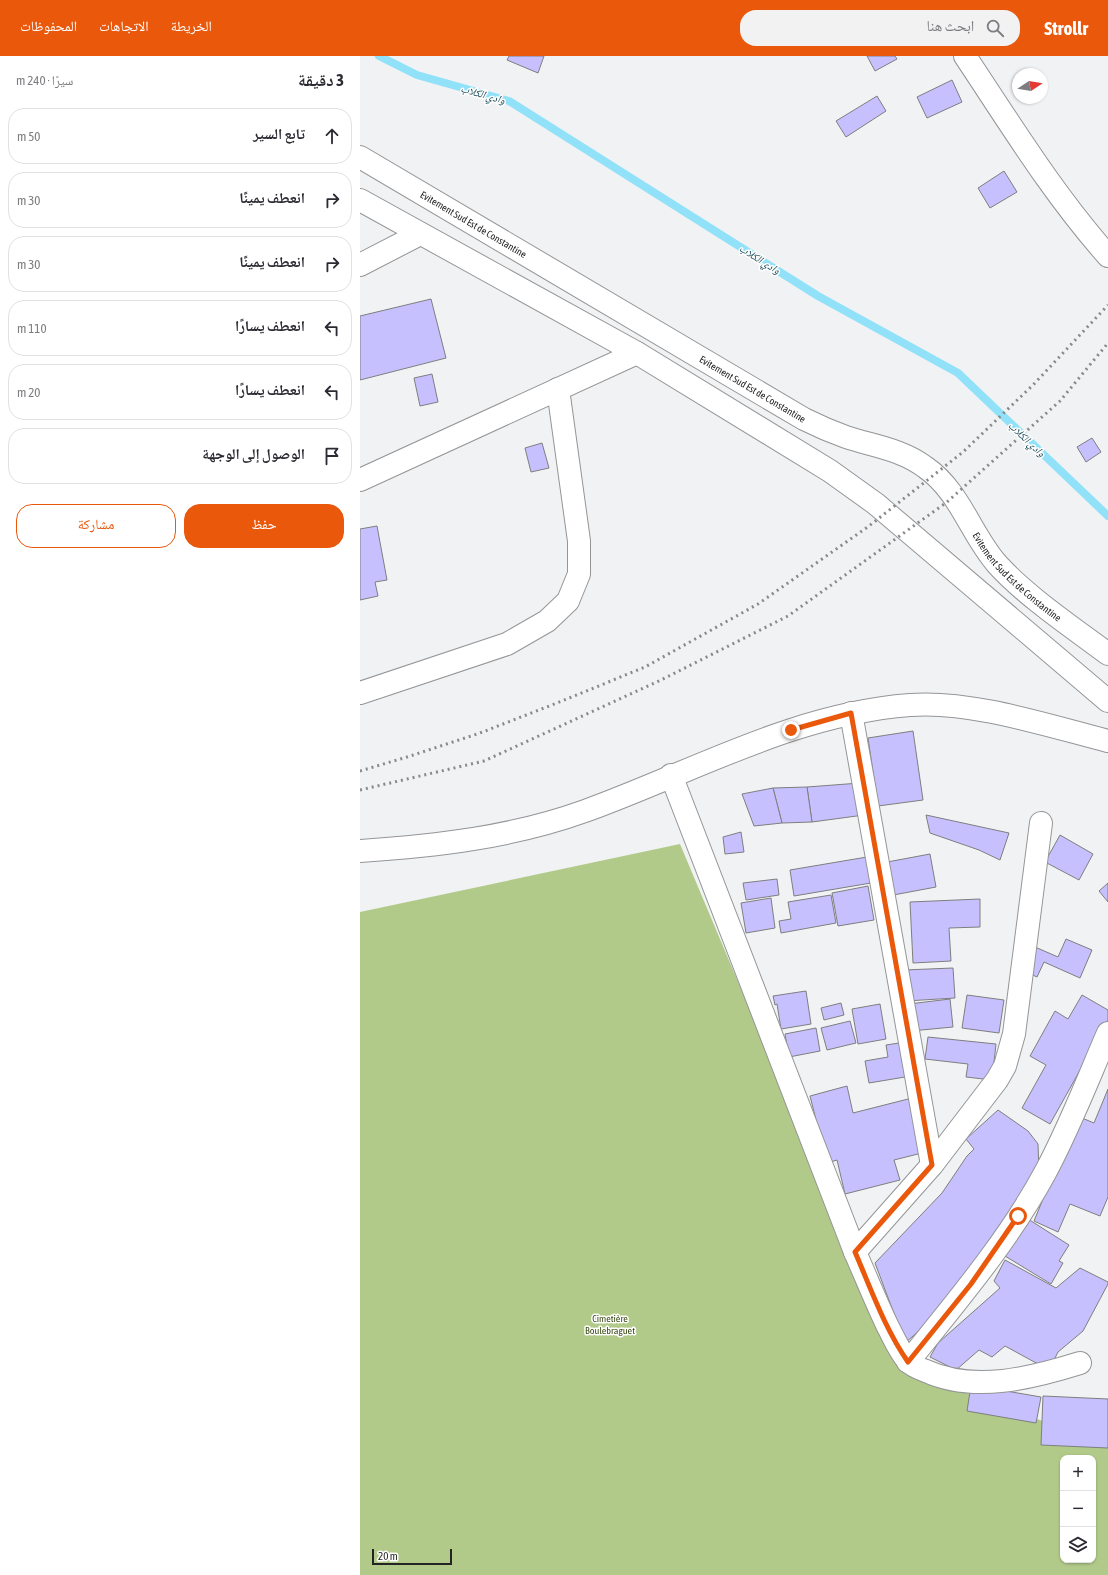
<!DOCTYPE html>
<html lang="ar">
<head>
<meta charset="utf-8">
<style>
  :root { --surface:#fff; --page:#f2f2f3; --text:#2b2b33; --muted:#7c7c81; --line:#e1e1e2; --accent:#ea580c }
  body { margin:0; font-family:"Asap Condensed","Noto Naskh Arabic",sans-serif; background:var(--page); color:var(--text); direction:rtl }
  .controls { position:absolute; right:12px; bottom:12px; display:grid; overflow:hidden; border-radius:8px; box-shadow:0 1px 3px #0004 }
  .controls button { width:36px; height:36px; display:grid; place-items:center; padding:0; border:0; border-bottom:1px solid var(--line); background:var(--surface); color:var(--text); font:20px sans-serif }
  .compass { position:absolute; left:652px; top:12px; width:36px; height:36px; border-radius:50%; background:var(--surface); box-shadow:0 1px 3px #0004; rotate:78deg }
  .scale { position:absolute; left:12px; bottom:10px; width:80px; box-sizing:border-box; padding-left:4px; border:2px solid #242424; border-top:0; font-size:11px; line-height:14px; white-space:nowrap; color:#242424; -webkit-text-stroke:3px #fff; paint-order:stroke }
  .stop { position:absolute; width:12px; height:12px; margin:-9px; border:3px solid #ea580c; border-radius:50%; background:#fff }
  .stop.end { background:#ea580c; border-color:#fff; box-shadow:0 1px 4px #0008 }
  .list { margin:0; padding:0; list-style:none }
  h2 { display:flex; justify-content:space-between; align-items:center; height:52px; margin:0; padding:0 16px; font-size:17px }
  h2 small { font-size:13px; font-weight:400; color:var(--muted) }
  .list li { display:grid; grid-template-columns:26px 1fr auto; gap:12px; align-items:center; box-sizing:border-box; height:56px; margin:0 8px 8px; padding:0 8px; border:1px solid var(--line); border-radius:16px }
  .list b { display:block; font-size:15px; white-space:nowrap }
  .list em { font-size:13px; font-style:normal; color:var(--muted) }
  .actions { display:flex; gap:8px; padding:12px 16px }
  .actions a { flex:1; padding:9px 0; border:1px solid var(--accent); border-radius:16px; text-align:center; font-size:14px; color:var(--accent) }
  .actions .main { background:var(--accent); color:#fff }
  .icon { flex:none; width:22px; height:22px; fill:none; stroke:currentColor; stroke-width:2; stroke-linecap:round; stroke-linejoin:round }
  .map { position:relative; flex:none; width:748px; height:1519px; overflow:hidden; direction:ltr }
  header { display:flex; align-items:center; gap:24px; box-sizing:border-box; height:56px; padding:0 20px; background:var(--accent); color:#fff }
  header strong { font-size:19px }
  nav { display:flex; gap:22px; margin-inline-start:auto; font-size:14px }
  .search { width:280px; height:36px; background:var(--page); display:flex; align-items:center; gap:10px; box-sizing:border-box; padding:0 14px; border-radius:16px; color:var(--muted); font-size:15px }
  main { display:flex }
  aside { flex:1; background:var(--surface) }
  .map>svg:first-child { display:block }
</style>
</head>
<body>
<header>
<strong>Strollr</strong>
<div class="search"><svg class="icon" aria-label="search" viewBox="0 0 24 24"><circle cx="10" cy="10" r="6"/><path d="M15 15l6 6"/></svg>ابحث هنا</div>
<nav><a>الخريطة</a><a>الاتجاهات</a><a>المحفوظات</a></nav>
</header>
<main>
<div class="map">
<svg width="748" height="1519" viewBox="0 0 748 1519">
  <rect width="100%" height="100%" fill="#f1f2f4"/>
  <path fill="#b1ca89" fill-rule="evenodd" d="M 320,788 L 541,1313 L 748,1389 L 748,1519 L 0,1519 L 0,856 ZM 703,1402 L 733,1402 L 733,1504 L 703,1504 Z"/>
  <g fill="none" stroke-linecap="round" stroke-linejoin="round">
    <path stroke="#91e1f9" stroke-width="8" d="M 19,0 L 57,19 L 149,45 L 458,240 L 598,317 L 748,460"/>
  </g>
  <g fill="#c6c1fe" stroke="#7e7e7f">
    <path d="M 149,0 L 184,0 L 178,17 L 147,4 Z"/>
    <path d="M 507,0 L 535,0 L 537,3 L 515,15 Z"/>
    <path d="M 592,24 L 602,46 L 567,62 L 557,41 Z"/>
    <path d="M 517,40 L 526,55 L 486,81 L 476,65 Z"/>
    <path d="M 644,115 L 657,136 L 630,152 L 618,132 Z"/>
    <path d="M 71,243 L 86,302 L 0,324 L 0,260 Z"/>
    <path d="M 72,318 L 78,346 L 60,350 L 54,322 Z"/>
    <path d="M 732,382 L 741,396 L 726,406 L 717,391 Z"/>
    <path d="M 182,387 L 189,412 L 171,416 L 165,392 Z"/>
    <path d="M 17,470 L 27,524 L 15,526 L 18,540 L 0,544 L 0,473 Z"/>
    <path d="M 553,675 L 563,744 L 518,750 L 508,682 Z"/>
    <path d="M 500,727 L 504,759 L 452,766 L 447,731 Z"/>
    <path d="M 447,731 L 452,766 L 422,767 L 413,732 Z"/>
    <path d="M 413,732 L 422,767 L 394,770 L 382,738 Z"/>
    <path d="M 566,759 L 649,777 L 640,804 L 619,794 L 570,777 Z"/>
    <path d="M 381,776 L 384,796 L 365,798 L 363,781 Z"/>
    <path d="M 700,779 L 733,798 L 719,824 L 685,806 Z"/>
    <path d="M 570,798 L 576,831 L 528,840 L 522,807 Z"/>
    <path d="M 507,801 L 511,827 L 434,840 L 430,814 Z"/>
    <path d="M 417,823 L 419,839 L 386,844 L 383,827 Z"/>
    <path d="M 748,827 L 748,846 L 739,835 Z"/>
    <path d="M 508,830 L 514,864 L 478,870 L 472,837 Z"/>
    <path d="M 471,839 L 476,867 L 421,877 L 419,865 L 431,863 L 428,846 Z"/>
    <path d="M 411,842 L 415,872 L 386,877 L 381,847 Z"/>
    <path d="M 620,843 L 620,871 L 589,872 L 591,905 L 553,907 L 550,846 Z"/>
    <path d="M 706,883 L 732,894 L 720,922 L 684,906 L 677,921 L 664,915 L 675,891 L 698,901 Z"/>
    <path d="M 593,912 L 595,942 L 546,945 L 544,914 Z"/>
    <path d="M 446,935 L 451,968 L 421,973 L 417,948 L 415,949 L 413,940 Z"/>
    <path d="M 607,939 L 644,944 L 639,977 L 602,972 Z"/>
    <path d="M 722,939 L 748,954 L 748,964 L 690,1068 L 662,1052 L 686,1009 L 670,1000 L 695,955 L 708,963 Z"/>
    <path d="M 590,943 L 593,971 L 551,975 L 549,948 Z"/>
    <path d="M 481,947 L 484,959 L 464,964 L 461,952 Z"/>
    <path d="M 520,948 L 526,983 L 498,988 L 492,953 Z"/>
    <path d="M 490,965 L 496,987 L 467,994 L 461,972 Z"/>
    <path d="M 456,972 L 460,995 L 429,1001 L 425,978 Z"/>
    <path d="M 568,981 L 636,988 L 632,1024 L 606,1021 L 608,1008 L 565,1003 Z"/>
    <path d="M 539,987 L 545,1021 L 509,1027 L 505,1005 L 528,1001 L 526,989 Z"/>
    <path d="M 487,1030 L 493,1057 L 552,1042 L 566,1096 L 534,1104 L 540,1124 L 485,1138 L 477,1104 L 467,1107 L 450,1040 Z"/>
    <path d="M 748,1033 L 748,1141 L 740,1160 L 710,1148 L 698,1176 L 674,1165 L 717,1060 L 734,1067 Z"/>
    <path d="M 638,1054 L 668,1075 L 678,1088 L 679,1117 L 589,1249 L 545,1287 L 515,1207 L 582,1137 L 607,1100 L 614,1093 L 606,1083 Z"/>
    <path d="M 668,1163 L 709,1189 L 699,1205 L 703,1207 L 691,1228 L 645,1200 Z"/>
    <path d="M 645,1204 L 696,1232 L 720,1212 L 748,1226 L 748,1228 L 723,1275 L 698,1296 L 689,1314 L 645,1290 L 632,1301 L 619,1294 L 596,1314 L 570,1301 L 578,1287 L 640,1232 L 634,1225 Z"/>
    <path d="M 611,1329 L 681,1341 L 676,1367 L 607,1355 Z"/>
    <path d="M 683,1340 L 748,1343 L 748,1392 L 681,1389 Z"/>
  </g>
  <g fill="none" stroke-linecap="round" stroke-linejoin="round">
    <defs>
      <g id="minor">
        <path d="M 0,209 L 60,178"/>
        <path d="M 0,424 L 277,297"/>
        <path d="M 0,637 L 147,588 L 187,565 L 208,545 L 219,518 L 219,485 L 198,333"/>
        <path d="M 491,657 L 572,1109"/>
        <path d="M 311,719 L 495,1196 C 506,1221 516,1246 528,1271 C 534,1282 539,1295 548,1305 C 552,1310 560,1313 566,1315 C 614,1337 672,1322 720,1307"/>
        <path d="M 0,795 C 76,790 153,781 225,755 C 333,716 433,658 550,649 C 610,644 689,670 748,685"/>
        <path d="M 495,1196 L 572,1109 L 637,1024 L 645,1010 L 654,978 L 681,767"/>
        <path d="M 548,1306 C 597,1245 649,1184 686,1115 C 710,1070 728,1023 748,977"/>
      </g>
      <path id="major" d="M 605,0 C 651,69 693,138 748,200"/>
      <g id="highway">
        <path id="s1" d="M 0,101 L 444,363 C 458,370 472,376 486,381 C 513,390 541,393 565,411 C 600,435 610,477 637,508 C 667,541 712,571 748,598"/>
        <path d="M 0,144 L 277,297 L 470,415 L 516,448 L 748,645"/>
      </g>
    </defs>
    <use href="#minor" stroke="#949597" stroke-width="24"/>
    <use href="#major" stroke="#949597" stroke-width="24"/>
    <use href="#highway" stroke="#949597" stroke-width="24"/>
    <use href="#minor" stroke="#fff" stroke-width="22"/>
    <use href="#major" stroke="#fff" stroke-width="22"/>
    <use href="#highway" stroke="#fff" stroke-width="22"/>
    <g stroke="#88898a" stroke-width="3" stroke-dasharray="2 4" stroke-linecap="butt">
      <path d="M 0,715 L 47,701 L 120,677 L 202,645 L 285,611 L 398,548 L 509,470 L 603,396 L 673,329 L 748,249"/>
      <path d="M 0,734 L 124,705 L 301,624 L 428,560 L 587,446 L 700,345 L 748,287"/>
    </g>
  </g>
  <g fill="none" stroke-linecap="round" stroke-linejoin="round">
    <path stroke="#ea580c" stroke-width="5" d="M 431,674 L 491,657 L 572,1109 L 495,1196 C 511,1233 525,1273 548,1306 L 611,1228 L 658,1160"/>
  </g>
  <g text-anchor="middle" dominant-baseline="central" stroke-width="3" stroke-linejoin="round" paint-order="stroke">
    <g font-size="10" fill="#242424" stroke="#fff">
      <text stroke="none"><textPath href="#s1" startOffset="132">Evitement Sud Est de Constantine</textPath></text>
      <text stroke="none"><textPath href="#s1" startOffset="456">Evitement Sud Est de Constantine</textPath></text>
      <text stroke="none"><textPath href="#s1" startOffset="791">Evitement Sud Est de Constantine</textPath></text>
    </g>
    <g font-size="10" fill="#394b14" stroke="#fff">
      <text x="250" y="1262">Cimetière<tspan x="250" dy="12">Boulebraguet</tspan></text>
    </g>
    <g font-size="11" font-style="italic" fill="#1d4c58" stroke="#fff">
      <text transform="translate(123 38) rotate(16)">وادي الكلاب</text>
      <text transform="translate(400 203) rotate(32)">وادي الكلاب</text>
      <text transform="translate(667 383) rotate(43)">وادي الكلاب</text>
    </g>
  </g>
</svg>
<div class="controls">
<button>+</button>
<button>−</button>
<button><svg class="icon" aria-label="layers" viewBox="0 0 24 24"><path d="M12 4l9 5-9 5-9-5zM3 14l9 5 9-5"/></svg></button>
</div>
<svg class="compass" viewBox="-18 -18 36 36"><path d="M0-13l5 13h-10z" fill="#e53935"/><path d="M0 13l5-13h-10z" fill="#7c7c81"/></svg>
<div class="scale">20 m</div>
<div class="stop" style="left:658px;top:1160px"></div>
<div class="stop end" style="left:431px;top:674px"></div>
</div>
<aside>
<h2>3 دقيقة<small>سيرًا · 240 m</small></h2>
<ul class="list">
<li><svg class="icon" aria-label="ahead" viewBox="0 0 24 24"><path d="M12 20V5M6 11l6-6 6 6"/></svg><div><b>تابع السير</b></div><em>50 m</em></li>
<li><svg class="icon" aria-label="right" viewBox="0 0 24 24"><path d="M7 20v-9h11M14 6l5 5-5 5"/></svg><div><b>انعطف يمينًا</b></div><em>30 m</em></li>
<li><svg class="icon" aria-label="right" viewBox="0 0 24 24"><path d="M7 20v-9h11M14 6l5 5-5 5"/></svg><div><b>انعطف يمينًا</b></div><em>30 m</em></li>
<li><svg class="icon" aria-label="left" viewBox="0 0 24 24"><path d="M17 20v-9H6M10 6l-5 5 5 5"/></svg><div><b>انعطف يسارًا</b></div><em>110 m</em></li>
<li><svg class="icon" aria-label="left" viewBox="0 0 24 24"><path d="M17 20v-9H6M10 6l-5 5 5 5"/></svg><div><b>انعطف يسارًا</b></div><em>20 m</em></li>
<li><svg class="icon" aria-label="arrive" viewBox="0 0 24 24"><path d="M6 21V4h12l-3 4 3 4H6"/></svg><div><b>الوصول إلى الوجهة</b></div></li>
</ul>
<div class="actions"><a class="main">حفظ</a><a>مشاركة</a></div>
</aside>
</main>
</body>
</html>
